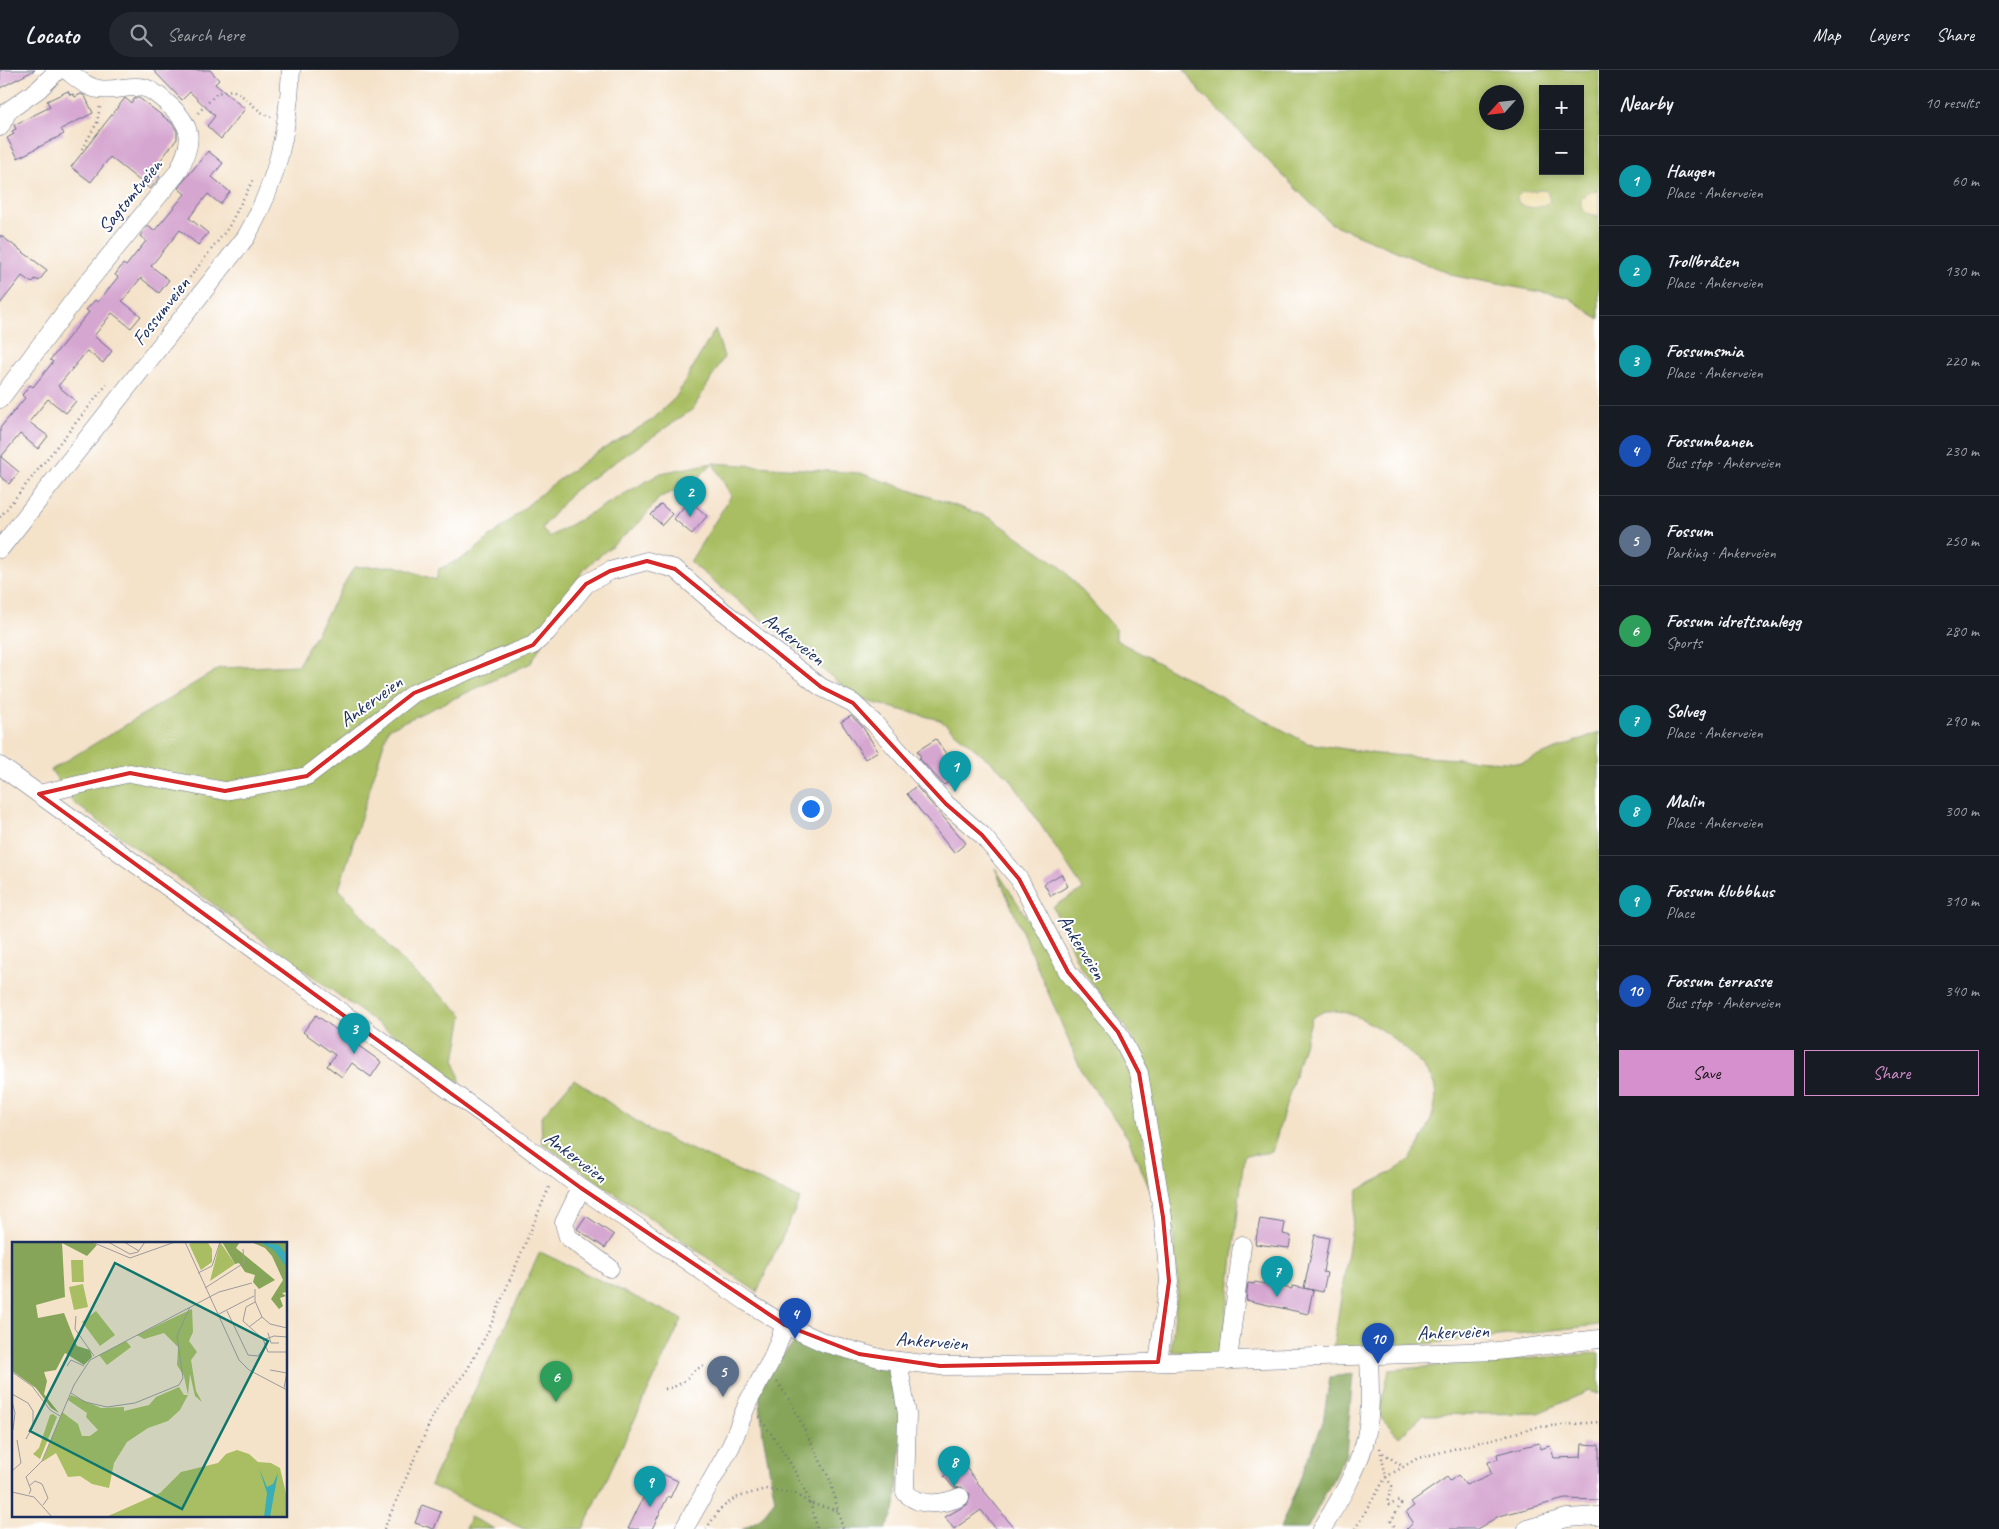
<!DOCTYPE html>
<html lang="en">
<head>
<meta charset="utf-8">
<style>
  :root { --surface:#171b24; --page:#242831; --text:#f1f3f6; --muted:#9ea1a6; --line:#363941; --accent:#d690ce }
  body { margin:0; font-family:Caveat,sans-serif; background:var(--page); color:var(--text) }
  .controls { position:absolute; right:15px; top:15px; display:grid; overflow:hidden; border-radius:0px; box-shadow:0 2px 8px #0003 }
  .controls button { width:45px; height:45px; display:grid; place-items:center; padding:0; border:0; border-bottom:1px solid var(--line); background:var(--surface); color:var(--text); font:25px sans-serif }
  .compass { position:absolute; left:1479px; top:15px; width:45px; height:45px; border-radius:50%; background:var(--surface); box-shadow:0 2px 8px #0003; rotate:243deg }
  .you { position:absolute; left:810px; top:738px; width:18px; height:18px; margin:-12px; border:4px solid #fff; border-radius:50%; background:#1a73e8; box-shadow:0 0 0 8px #1a73e833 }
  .badge { display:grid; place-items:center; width:32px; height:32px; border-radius:50%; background:var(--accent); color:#fff; font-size:16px; font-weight:700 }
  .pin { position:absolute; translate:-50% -41px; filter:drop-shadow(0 1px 2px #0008) }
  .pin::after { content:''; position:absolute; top:26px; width:18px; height:15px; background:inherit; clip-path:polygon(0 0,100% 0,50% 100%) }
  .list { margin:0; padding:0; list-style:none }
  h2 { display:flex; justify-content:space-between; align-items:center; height:65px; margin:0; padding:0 20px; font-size:21px }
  h2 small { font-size:16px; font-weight:400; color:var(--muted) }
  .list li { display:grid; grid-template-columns:32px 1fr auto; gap:15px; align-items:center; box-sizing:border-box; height:90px; padding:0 20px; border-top:1px solid var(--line) }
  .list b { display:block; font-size:19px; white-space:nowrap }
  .list p { margin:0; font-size:16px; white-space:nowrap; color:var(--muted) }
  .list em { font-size:16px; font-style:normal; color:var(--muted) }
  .actions { display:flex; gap:10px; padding:15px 20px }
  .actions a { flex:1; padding:11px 0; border:1px solid var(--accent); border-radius:0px; text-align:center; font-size:18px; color:var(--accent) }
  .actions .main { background:var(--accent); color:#111 }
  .icon { flex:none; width:28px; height:28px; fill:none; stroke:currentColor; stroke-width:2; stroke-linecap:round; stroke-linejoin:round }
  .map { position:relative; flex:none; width:1599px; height:1459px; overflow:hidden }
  header { display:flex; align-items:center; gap:30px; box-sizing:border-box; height:70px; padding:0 25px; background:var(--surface); border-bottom:1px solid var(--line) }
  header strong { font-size:24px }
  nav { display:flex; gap:28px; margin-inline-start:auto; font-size:18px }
  .search { width:350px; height:45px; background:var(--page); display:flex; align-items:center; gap:12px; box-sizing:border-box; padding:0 18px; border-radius:28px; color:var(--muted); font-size:19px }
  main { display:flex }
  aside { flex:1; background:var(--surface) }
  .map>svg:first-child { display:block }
</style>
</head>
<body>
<header>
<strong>Locato</strong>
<div class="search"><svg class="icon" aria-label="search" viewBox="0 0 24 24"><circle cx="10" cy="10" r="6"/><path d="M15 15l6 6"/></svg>Search here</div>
<nav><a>Map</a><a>Layers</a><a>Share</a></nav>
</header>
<main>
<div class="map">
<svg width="1599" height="1459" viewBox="0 0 1599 1459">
  <rect width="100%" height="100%" fill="#fff"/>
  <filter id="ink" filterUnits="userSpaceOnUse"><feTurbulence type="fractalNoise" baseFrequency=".02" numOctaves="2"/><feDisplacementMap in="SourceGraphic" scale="10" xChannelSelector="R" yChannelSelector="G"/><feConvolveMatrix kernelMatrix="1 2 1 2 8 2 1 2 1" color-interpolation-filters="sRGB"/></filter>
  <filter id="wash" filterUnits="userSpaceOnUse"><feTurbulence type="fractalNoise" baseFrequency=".0096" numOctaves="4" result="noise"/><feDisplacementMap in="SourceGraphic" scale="20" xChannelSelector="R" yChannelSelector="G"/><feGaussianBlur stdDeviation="1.12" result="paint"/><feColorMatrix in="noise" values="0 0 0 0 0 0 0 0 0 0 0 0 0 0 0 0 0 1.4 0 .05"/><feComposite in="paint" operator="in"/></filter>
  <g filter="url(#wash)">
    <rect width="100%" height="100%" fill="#f4e2c9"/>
    <g fill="#a9be62" stroke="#627660" fill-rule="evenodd">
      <path d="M 1184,0 L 1599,0 L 1599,249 L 1568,227 L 1455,206 L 1330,153 L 1202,24 ZM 1543,19 L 1580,19 L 1580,101 L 1543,101 ZM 1486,22 L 1516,22 L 1516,52 L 1486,52 Z"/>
      <path d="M 715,259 L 724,287 L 693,339 L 573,421 L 542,458 L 549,467 L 661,403 L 713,393 L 860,403 L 991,448 L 1060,496 L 1116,559 L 1116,570 L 1307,673 L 1377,684 L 1521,693 L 1599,662 L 1599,1255 L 1332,1284 L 1358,1120 C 1369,1114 1404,1097 1410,1089 C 1423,1071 1443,1034 1433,1012 C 1419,983 1359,936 1326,941 C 1321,942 1316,946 1312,948 L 1272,1082 L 1244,1086 L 1222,1286 L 1171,1281 L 1178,1213 L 1173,1162 L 1148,1003 L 1128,960 L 1080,897 L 1053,837 L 1083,819 L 1009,707 L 940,650 L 859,629 L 690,492 L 731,426 L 713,393 L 692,414 L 660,427 L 639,453 L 584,499 L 531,593 L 388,659 L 339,819 L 407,896 L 463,945 L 455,990 L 461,1014 L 74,733 L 51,700 L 220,598 L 298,595 L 354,497 L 396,496 L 436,510 L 439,499 L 469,485 L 549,417 L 593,385 L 652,350 L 676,327 Z"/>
      <path d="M 995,798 L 1065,907 L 1115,969 L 1133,1007 L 1156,1134 L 1128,1068 L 1082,1002 Z"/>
      <path d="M 574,1009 L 651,1061 L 800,1129 L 757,1222 L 542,1073 L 541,1047 Z"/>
      <path d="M 540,1182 L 682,1249 L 583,1459 L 524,1459 L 430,1415 Z"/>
      <path d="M 1599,1283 L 1599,1324 L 1589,1321 L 1538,1343 L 1423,1345 L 1399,1367 L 1379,1345 L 1389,1300 Z"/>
      <path d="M 470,1447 L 495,1459 L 465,1459 Z"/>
    </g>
    <g fill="#86a558" stroke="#506a5b">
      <path d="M 795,1272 L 894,1302 L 903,1351 L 896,1437 L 886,1459 L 742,1459 L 759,1450 L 775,1430 L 763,1365 L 758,1312 Z"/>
      <path d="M 1353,1304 L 1346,1384 L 1307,1459 L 1280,1459 L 1323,1352 L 1330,1307 Z"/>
    </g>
    <g fill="#eeda9e" stroke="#84847e">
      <path d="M 1542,120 L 1547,121 L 1550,131 C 1542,139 1527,140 1518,132 L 1517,127 L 1522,122 Z"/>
      <path d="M 1599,121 L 1599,146 L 1586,143 L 1581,137 L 1581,129 L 1590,122 Z"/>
    </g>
    <g id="blocks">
      <g fill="#d5a6d0">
        <path d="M 0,0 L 35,0 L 0,18 Z"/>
        <path d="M 153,0 L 210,0 L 219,10 L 215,14 L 245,39 L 221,69 L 207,56 L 215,46 L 190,22 L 182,30 Z"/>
        <path d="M 68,21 L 70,25 L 73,24 L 75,27 L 81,24 L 85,26 L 93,43 L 61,59 L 64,64 L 18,88 L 7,68 L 14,64 L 12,61 L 16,59 L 14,55 L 50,37 L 47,31 Z"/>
        <path d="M 125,28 L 131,33 L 135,28 L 139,28 L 172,53 L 177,61 L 177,69 L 152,101 L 160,107 L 150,119 L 110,87 L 91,112 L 71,97 Z"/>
        <path d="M 208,81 L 223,93 L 212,107 L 230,122 L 220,134 L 208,124 L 189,148 L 208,163 L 198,175 L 180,160 L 151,196 L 169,210 L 159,223 L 141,208 L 122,231 L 141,246 L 131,258 L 112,243 L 94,266 L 112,281 L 103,293 L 87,281 L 58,316 L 76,331 L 66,343 L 48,329 L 29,352 L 48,366 L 38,379 L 20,364 L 1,387 L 19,402 L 9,414 L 0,406 L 0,358 L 25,328 L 22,325 L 30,315 L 33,317 L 53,292 L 50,290 L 89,242 L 86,240 L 95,230 L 98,232 L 118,207 L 115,205 L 123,194 L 126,196 L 146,171 L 140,166 L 148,156 L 154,161 L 185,124 L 178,118 Z"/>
        <path d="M 0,165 L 47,200 L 39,211 L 35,209 L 32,213 L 22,206 L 0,234 Z"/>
        <path d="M 689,430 L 707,446 L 692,464 L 674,449 Z"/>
        <path d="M 661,434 L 672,444 L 662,455 L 651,445 Z"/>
        <path d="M 851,646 L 862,656 L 878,681 L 865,689 L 841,652 Z"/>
        <path d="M 936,669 L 960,705 L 944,715 L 919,688 L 921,687 L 917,681 Z"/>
        <path d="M 916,716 L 966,773 L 954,783 L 907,724 Z"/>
        <path d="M 1061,804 L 1068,816 L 1051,826 L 1044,814 Z"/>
        <path d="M 316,945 L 381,992 L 371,1007 L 352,993 L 342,1007 L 327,996 L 335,985 L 303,962 Z"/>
        <path d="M 586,1146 L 614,1165 L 605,1178 L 577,1159 Z"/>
        <path d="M 1260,1149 L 1285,1153 L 1283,1164 L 1291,1166 L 1289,1178 L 1255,1174 Z"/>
        <path d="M 1315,1165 L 1329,1168 L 1323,1202 L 1327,1203 L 1323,1222 L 1304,1218 Z"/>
        <path d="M 1255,1212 L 1292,1219 L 1292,1216 L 1313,1220 L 1308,1244 L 1246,1230 L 1248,1213 L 1254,1214 Z"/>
        <path d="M 1539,1373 L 1540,1379 L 1550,1376 L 1554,1388 L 1581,1387 L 1582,1374 L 1599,1375 L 1599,1430 L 1565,1429 L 1499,1446 L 1477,1459 L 1406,1459 L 1413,1452 L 1406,1442 L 1414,1436 L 1411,1432 L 1447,1407 L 1450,1411 L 1458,1405 L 1466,1415 L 1491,1404 L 1488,1392 L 1498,1389 L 1497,1384 Z"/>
        <path d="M 962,1392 L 980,1416 L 1015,1459 L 996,1459 L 981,1440 L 954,1459 L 945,1447 L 968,1434 L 970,1424 L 962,1417 L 954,1418 L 944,1406 Z"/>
        <path d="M 656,1401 L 678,1411 L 670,1428 L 668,1426 L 652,1459 L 628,1459 Z"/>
        <path d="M 422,1435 L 441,1442 L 434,1459 L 415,1453 Z"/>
      </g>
    </g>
  </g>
  <g filter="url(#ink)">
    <use href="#blocks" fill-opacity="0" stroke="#676e83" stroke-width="1"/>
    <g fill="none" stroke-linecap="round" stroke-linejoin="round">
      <defs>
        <g id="minor">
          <path d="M 0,57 L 8,41 L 39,19 L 58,0"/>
          <path d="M 0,329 L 84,217 L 177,103 C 194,72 194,56 167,33 C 160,27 153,20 145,18 C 130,14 114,22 99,19 C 87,18 76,7 66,0"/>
          <path d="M 0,479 L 246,167 C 277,113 288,62 291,0"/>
          <path d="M 0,696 L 506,1061 L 581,1118 L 747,1232 L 785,1255 L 825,1273 L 883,1289 L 940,1296 L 1083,1295 L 1497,1281 L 1599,1269"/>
          <path d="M 39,724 L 130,703 L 225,721 L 307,706 L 414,623 L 533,575 L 547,562 L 586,514 L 610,501 L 647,491 L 675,499 L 723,541 L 821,617 L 853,633 L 874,653 L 946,734 L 982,765 L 1019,809 L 1068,902 L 1118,962 L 1139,1003 L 1163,1147 L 1169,1211 L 1158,1292"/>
          <path d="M 581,1118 L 564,1153 L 568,1167 L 610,1198"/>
          <path d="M 898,1291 L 907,1344 L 905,1422 C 919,1437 942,1435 960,1427"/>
          <path d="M 1228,1291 L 1242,1175"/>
          <path d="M 684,1459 L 731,1376 L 748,1332 L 772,1289 L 785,1255"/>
          <path d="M 1322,1459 C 1338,1432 1355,1405 1364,1375 C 1372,1347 1370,1316 1369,1286"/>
          <path d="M 1527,1459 L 1567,1448 L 1599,1446"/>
        </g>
      </defs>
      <use href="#minor" stroke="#676e83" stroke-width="19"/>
      <g stroke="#676e83" stroke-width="2.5" stroke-dasharray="1 4" stroke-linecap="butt">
        <path d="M 198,43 L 217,23 L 232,20 C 247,26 256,42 271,47"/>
        <path d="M 82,79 L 97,53 L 100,36"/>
        <path d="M 147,263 L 228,158 L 253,110"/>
        <path d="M 0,447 L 108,313"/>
        <path d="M 777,1312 L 789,1329 L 830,1410 L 843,1459"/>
        <path d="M 665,1319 C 690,1315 687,1299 706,1296"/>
        <path d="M 759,1347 C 782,1378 811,1421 817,1459"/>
        <path d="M 1380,1378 L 1386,1407 L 1392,1416 L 1387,1433 L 1389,1435 L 1399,1431 L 1401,1434 L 1391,1451 L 1396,1459"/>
        <path d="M 1383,1383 L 1402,1396"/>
        <path d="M 384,1459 L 432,1348 L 439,1334 L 466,1302 L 487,1264 L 550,1115"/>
        <path d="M 706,1459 L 720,1439 L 735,1428 L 765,1419 L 796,1424 L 809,1433 L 839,1441"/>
        <path d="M 1355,1459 L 1386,1407 L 1418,1388 L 1538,1357 L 1599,1352"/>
      </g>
      <use href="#minor" stroke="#fff" stroke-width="18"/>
    </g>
  </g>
  <path fill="none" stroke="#d62828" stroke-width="4" stroke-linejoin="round" d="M 647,491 L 675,499 L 821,617 L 853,633 L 946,734 L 982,765 L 1019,809 L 1068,902 L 1118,962 L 1139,1003 L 1163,1147 L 1169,1211 L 1158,1292 L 940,1296 L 859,1284 L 785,1255 L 581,1118 L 39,724 L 130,703 L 225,721 L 307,706 L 414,623 L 533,575 L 586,514 L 610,501 Z"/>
  <g text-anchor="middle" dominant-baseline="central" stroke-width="4" stroke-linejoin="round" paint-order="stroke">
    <g font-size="20" fill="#1b2f5e" stroke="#fff">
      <text transform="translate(130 126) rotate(-51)">Sagtomtveien</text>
      <text transform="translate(161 241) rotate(-52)">Fossumveien</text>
      <text transform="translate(794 569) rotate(38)">Ankerveien</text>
      <text transform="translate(371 631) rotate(-36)">Ankerveien</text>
      <text transform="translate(1082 877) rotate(58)">Ankerveien</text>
      <text transform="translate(576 1087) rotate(37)">Ankerveien</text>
      <text transform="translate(1453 1262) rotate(-2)">Ankerveien</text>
      <text transform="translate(932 1271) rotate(4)">Ankerveien</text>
    </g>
  </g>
  <g transform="translate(12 1172)">
    <rect width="275" height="275" fill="#f4e2c9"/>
    <path d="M 182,0 L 196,1 L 200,7 L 200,20 L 189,28 L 177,2 ZM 208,0 L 223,22 L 198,39 ZM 59,18 L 71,18 L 72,40 L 60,40 ZM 71,42 L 76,65 L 62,68 L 57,45 ZM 180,67 L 181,90 L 177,99 L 185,110 L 179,118 L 184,149 L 190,160 L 183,154 L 178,132 L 176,153 L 168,168 L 156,179 L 136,186 L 115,200 L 102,221 L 97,246 L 80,242 L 68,234 L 56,235 L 44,211 L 30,220 L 50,170 L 66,182 L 70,194 L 78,194 L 86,188 L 74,175 L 75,171 L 56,158 L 59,153 L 89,166 L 112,165 L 112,169 L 137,163 L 144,155 L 167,145 L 172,153 L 176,153 L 172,134 L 165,123 L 166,105 L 152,91 L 132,97 L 125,93 ZM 84,69 L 103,93 L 88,104 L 70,80 ZM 114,99 L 119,105 L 95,123 L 87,113 ZM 41,172 L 45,175 L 28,217 L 21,212 L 27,206 L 38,173 ZM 225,208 L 237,212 L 246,220 L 259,221 L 268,226 L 275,256 L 275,275 L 94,275 L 148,251 L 169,230 L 206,221 L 214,212 Z" fill="#a9be62"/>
    <path d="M 0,0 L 80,0 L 85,3 L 75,14 L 50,1 L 53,55 L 24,63 L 26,76 L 52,71 L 65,104 L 78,108 L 80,115 L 72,123 L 53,111 L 44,128 L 32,130 L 35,139 L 32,152 L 47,171 L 39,166 L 24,146 L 0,129 ZM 210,0 L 228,0 L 224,6 L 263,38 L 247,47 L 241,40 L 243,33 L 233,30 L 227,21 L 223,22 ZM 239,0 L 275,0 L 275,50 L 270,51 L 274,54 L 268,56 L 271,64 L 267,67 L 259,57 L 271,38 L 260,14 L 253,6 Z" fill="#86a558"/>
    <path d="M 248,0 L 267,3 L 275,13 L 275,26 L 262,8 ZM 247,226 L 255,245 L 261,242 L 266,231 L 258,275 L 252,275 L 255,251 Z" fill="#3badb6"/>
    <path fill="none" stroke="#9d9a9e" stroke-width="1" d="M 80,0 L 118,16 L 163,0M 96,0 L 118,12 L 126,10 L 133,0M 112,0 L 127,9M 173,0 L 227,118 L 237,128 L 275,148M 186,31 L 200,24 L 208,0M 193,46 L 232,21 L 231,7M 243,47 L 243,59 L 250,75 L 258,82 L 275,86M 243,60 L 234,65 L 231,79 L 251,97 L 256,110 L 275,110M 215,69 L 236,113 L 246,114 L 252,106M 205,73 L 242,54M 64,74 L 63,87 L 82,114M 237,85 L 250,75M 256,91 L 259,101 L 267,101M 251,98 L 262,94 L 275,95M 55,124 L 59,118 L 72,124M 258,128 L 275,131M 0,130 L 20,144 L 38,168 L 48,174M 272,146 L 275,130M 59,151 L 73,160 L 95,165 L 123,161 L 167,143 L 171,136 L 165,94 L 178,65M 0,152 L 16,161 L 21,169 L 21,184 L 14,197M 0,159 L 3,171 L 1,188M 0,229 L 9,221 L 5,198M 17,244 L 23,239 L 30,242 L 36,256 L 31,263M 0,250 L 22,255 L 40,275M 17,252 L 19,248 L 14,235 L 30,219 L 62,143 L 78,118 L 207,50 L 240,41"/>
    <path fill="#0f766e" fill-opacity="0.15" stroke="#0f766e" stroke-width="2.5" d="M 103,21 L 256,99 L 170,267 L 18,189 Z"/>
    <rect width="275" height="275" fill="none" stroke="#1b2f5e" stroke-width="2.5"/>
  </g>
</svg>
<div class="controls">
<button>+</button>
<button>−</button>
</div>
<svg class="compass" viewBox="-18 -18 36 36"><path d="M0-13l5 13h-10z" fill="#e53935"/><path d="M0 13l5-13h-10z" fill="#9ea1a6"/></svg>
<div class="you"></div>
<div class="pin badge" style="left:955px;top:722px;background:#0f9aa8">1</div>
<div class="pin badge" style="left:690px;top:447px;background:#0f9aa8">2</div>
<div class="pin badge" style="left:354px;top:984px;background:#0f9aa8">3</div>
<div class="pin badge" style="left:795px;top:1269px;background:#1a4fb4">4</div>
<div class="pin badge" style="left:723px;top:1327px;background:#5c6f8a">5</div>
<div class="pin badge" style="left:556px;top:1332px;background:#2e9e5b">6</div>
<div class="pin badge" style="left:1277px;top:1227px;background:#0f9aa8">7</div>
<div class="pin badge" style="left:954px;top:1417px;background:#0f9aa8">8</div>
<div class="pin badge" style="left:650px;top:1437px;background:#0f9aa8">9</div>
<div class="pin badge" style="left:1378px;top:1294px;background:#1a4fb4">10</div>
</div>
<aside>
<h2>Nearby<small>10 results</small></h2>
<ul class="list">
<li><span class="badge" style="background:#0f9aa8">1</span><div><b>Haugen</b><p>Place · Ankerveien</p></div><em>60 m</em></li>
<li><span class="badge" style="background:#0f9aa8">2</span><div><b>Trollbråten</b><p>Place · Ankerveien</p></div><em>130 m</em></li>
<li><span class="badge" style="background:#0f9aa8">3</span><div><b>Fossumsmia</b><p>Place · Ankerveien</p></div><em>220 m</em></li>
<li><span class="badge" style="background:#1a4fb4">4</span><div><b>Fossumbanen</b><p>Bus stop · Ankerveien</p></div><em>230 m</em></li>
<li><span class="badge" style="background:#5c6f8a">5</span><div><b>Fossum</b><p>Parking · Ankerveien</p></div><em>250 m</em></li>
<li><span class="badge" style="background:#2e9e5b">6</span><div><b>Fossum idrettsanlegg</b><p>Sports</p></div><em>280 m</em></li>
<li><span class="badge" style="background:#0f9aa8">7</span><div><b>Solveg</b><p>Place · Ankerveien</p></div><em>290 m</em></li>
<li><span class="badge" style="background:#0f9aa8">8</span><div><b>Malin</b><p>Place · Ankerveien</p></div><em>300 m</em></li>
<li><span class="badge" style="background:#0f9aa8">9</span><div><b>Fossum klubbhus</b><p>Place</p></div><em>310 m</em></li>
<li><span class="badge" style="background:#1a4fb4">10</span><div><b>Fossum terrasse</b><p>Bus stop · Ankerveien</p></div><em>340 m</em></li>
</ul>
<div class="actions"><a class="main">Save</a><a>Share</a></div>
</aside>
</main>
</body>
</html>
